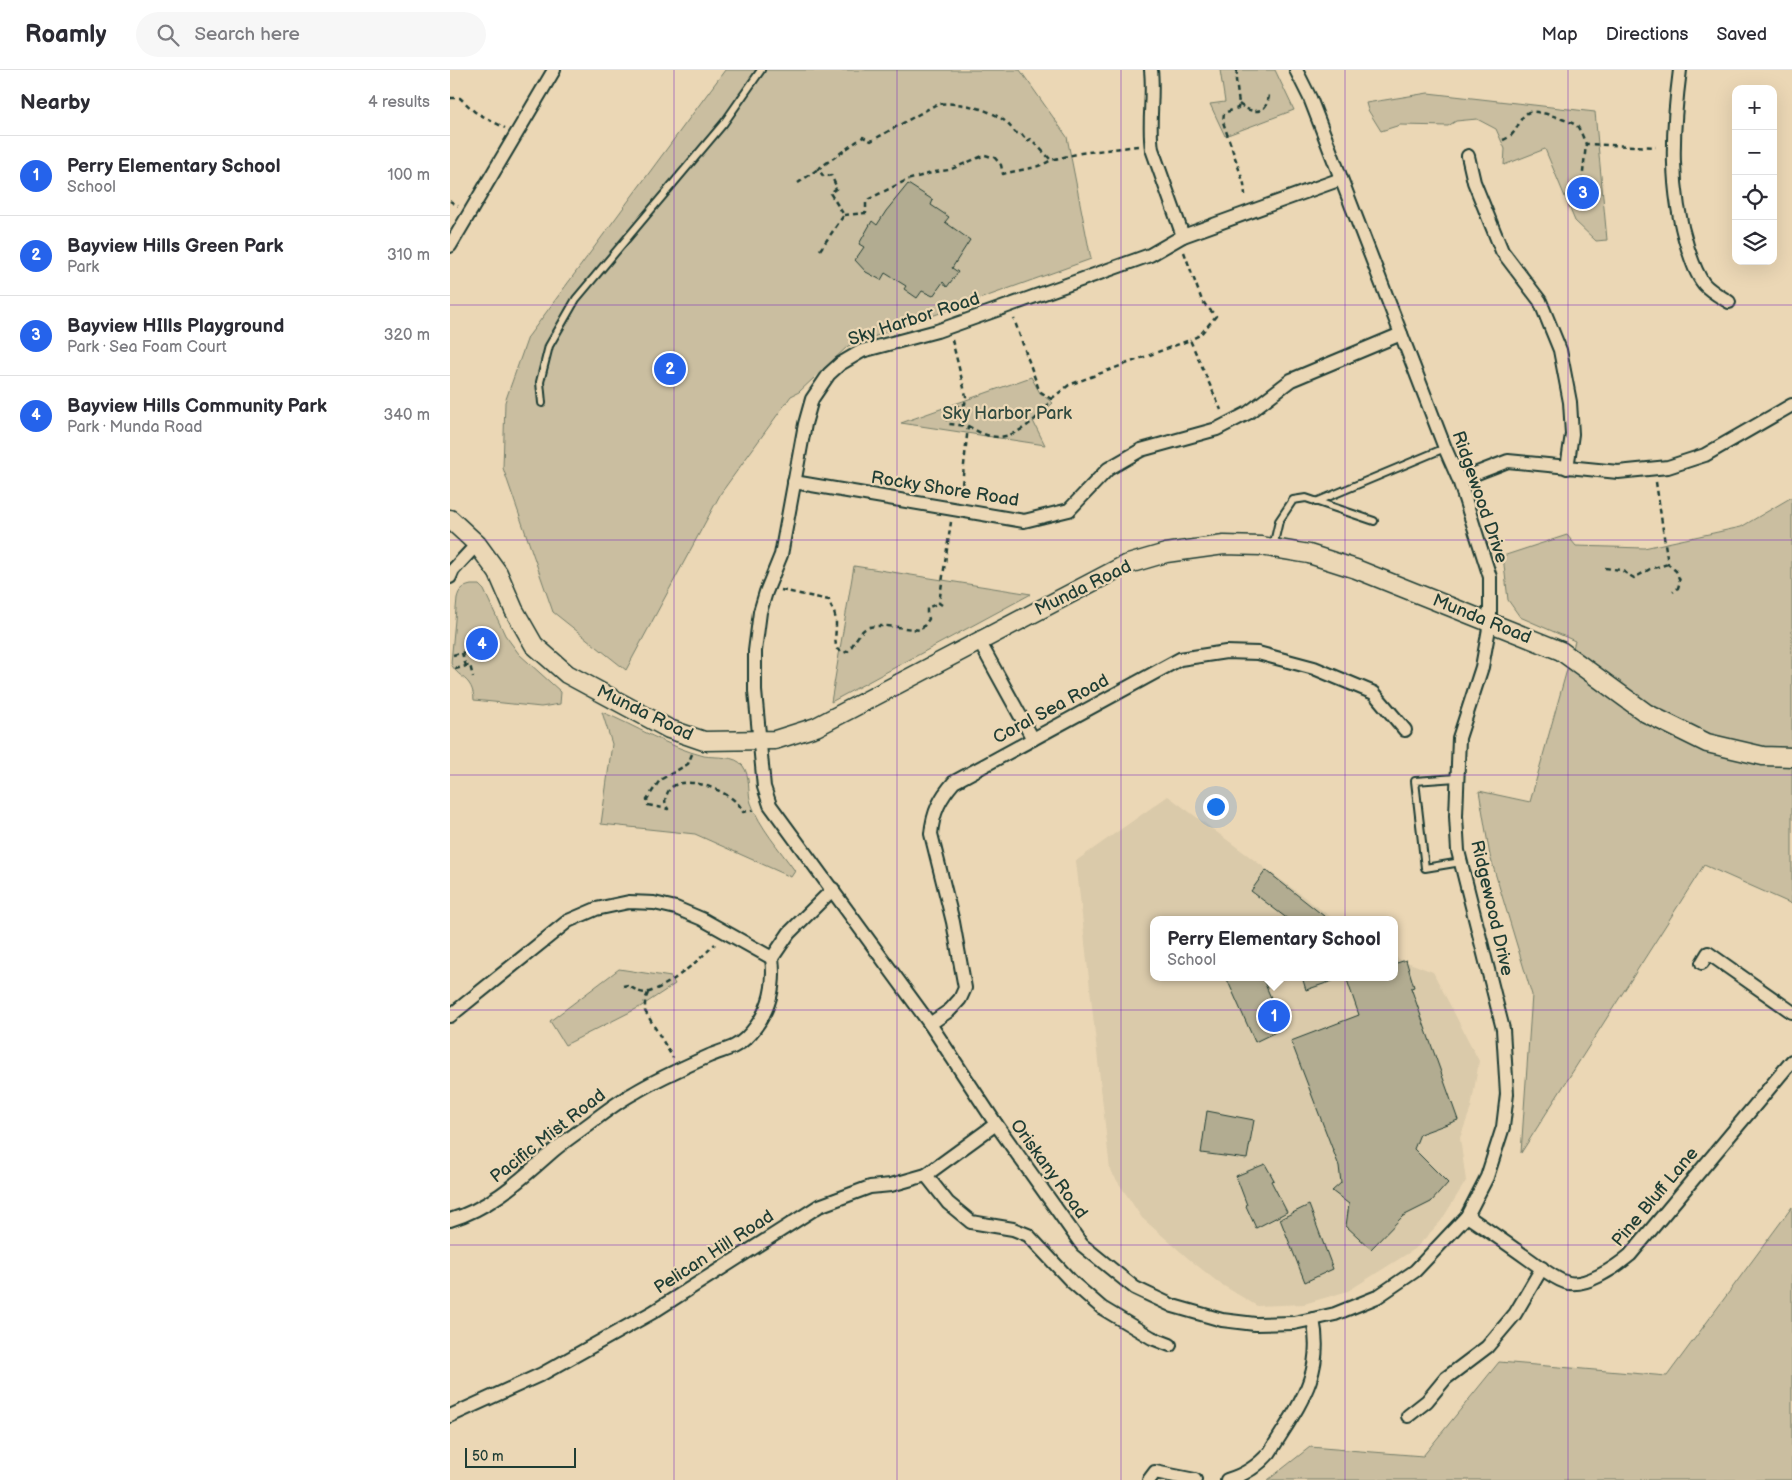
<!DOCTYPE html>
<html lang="en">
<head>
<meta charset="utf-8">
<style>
  :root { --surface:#fff; --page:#f7f7f7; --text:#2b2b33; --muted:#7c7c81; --line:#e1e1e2; --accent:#2563eb }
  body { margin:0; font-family:"Balsamiq Sans",sans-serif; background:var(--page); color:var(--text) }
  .controls { position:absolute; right:15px; top:15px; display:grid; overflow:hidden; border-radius:10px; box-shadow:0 5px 20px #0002 }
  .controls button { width:45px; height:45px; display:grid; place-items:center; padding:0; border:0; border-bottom:1px solid var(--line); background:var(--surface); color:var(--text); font:25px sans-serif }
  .scale { position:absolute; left:15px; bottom:12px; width:111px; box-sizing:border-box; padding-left:5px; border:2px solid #1f3d34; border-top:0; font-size:14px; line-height:18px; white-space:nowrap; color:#1f3d34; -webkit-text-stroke:4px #ebd7b5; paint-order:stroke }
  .you { position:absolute; left:765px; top:736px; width:18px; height:18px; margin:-12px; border:4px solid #fff; border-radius:50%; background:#1a73e8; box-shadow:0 0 0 8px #1a73e833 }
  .badge { display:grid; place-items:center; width:32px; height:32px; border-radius:50%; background:var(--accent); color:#fff; font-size:16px; font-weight:700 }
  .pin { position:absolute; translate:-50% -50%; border:2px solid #fff; box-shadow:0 1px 5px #0006 }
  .popup { position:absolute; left:700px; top:846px; width:248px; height:65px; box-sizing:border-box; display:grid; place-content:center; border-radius:10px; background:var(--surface); filter:drop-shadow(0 1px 4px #0005); font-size:16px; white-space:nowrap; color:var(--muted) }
  .popup b { font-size:19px; color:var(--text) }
  .popup::after { content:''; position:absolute; left:50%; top:100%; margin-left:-10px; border:10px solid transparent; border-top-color:var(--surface) }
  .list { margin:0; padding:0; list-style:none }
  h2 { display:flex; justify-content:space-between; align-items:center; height:65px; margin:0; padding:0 20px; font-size:21px }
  h2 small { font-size:16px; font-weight:400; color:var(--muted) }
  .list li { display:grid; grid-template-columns:32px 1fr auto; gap:15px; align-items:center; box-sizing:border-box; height:80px; padding:0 20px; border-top:1px solid var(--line) }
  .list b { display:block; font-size:19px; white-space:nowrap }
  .list p { margin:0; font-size:16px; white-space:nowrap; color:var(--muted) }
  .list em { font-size:16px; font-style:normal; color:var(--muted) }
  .icon { flex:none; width:28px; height:28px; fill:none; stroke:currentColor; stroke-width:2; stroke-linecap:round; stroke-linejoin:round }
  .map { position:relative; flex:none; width:1342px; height:1410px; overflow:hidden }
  header { display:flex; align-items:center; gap:30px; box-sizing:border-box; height:70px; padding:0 25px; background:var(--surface); border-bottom:1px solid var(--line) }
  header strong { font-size:24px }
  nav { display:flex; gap:28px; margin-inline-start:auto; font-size:18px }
  .search { width:350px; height:45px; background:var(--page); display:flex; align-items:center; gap:12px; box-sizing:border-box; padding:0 18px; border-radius:28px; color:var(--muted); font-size:19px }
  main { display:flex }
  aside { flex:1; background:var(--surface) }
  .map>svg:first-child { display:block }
</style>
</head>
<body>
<header>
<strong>Roamly</strong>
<div class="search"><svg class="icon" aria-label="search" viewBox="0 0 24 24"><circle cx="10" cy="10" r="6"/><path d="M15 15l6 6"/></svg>Search here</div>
<nav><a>Map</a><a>Directions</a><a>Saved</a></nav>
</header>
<main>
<aside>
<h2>Nearby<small>4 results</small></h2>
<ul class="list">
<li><span class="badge">1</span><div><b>Perry Elementary School</b><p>School</p></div><em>100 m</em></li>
<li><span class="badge">2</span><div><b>Bayview Hills Green Park</b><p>Park</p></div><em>310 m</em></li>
<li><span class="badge">3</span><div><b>Bayview HIlls Playground</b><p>Park · Sea Foam Court</p></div><em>320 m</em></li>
<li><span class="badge">4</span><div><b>Bayview Hills Community Park</b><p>Park · Munda Road</p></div><em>340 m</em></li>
</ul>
</aside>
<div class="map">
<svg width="1342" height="1410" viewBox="0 0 1342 1410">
  <rect width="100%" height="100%" fill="#ebd7b5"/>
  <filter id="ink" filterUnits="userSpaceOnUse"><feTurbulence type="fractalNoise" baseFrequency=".02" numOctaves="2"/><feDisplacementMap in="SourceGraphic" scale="10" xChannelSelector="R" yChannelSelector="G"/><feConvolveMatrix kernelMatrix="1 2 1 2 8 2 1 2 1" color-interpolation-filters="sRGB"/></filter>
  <g filter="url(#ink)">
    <path fill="#dacaaa" d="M 718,726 L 885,850 L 704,850 L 704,907 L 944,907 L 944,887 L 983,902 L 1029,991 L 1021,1038 L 1010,1068 L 1016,1111 L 991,1151 L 965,1179 L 898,1221 L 854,1234 L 807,1236 L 769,1213 L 739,1189 L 692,1148 L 660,1100 L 626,791 Z"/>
    <g fill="#cabea0" stroke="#747e6a">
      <path d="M 275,0 L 570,0 L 617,67 L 641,189 L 398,276 L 349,322 L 341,326 L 271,423 L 176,600 L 103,542 L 53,398 L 55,332 L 78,267 Z"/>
      <path d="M 770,0 L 825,0 L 844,40 L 775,66 L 760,34 L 775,32 Z"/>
      <path d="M 978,23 L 1145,42 L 1157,170 L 1146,171 L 1125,151 L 1095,79 L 1054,95 L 1055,79 L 1046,59 L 1027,49 L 1006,51 L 998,56 L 950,55 L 931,61 L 918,40 L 916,33 Z"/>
      <path d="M 581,307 L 590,323 L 603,333 L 583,351 L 595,375 L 451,353 Z"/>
      <path d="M 1342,427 L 1342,834 L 1254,795 L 1071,1083 L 1082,925 L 1040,786 L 1029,721 L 1080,732 L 1125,571 L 1070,547 L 1058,530 L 1053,486 L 1117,465 L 1126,476 L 1194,478 L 1291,457 Z"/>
      <path d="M 404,496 L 581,524 L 381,632 Z"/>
      <path d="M 21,515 L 29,515 L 34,520 L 55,565 L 69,584 L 111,622 L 110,634 L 91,637 L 24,630 C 23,606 7,609 1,593 L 7,528 C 9,520 12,517 21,515 Z"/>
      <path d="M 152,642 C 186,656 218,677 254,686 C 266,688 286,685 293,696 C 301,707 297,721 301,733 C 309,756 330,780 345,801 L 341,807 L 245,764 L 151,754 L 162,674 Z"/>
      <path d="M 169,899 L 221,907 L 225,914 L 190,937 L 115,975 L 100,951 Z"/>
      <path d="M 1342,1137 L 1342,1410 L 818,1410 L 860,1377 L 973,1386 L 1049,1292 L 1217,1306 Z"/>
    </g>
    <g fill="#b2ac91" stroke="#1f3d34">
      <path d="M 458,114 L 483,130 L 481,135 L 499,147 L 495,152 L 520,170 L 502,198 L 508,202 L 497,217 L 493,212 L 483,226 L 472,221 L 467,228 L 454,219 L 456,216 L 435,203 L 431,210 L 416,202 L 405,190 L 414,177 L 409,174 L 422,151 L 427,155 L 436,141 Z"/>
      <path d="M 816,800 L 822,805 L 879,850 L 839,850 L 801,821 Z"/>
      <path d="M 956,890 L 964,917 L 961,918 L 1008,1050 L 970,1064 L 964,1079 L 998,1113 L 981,1132 L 953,1146 L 921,1179 L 896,1156 L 899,1134 L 882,1121 L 891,1113 L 889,1096 L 841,971 L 909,945 L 896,907 L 944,907 L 944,894 Z"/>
      <path d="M 776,907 L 812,907 L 834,958 L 805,972 Z"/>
      <path d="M 852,907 L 888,907 L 888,909 L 856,920 Z"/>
      <path d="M 757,1041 L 804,1050 L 797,1089 L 751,1083 Z"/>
      <path d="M 815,1094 L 824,1110 L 821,1111 L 837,1142 L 806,1158 L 796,1136 L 797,1135 L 786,1106 Z"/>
      <path d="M 859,1135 L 883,1199 L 855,1212 L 830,1149 Z"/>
    </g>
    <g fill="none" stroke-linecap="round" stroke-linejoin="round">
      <defs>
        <g id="lane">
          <path d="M 92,333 L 90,312 L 99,276 L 126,229 L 274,53 L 311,0"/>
          <path d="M 866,432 L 995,378"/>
          <path d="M 823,477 L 829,451 L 843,430 L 856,428 L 924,451"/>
          <path d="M 1006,708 L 965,711 L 975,798 L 1011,792"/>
        </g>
        <g id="street">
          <path d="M 701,0 C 704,27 698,53 702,79 L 733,166"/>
          <path d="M 846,0 L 860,28 L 995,378 L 1009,410 L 1040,507 L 1040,553 L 1032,597 L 1009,668 L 1006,746 L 1008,781 L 1053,959 L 1057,1024 L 1053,1057 L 1037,1107 L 1017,1146 L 965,1201 L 927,1227 L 885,1244 L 863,1249 L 844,1253 L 805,1254 L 772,1250 L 723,1236 L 685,1218 L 632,1175 L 546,1054 L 480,954 L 320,735 L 314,717 L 305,621 L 305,581 L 310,542 L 316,522 L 331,485 L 355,354 L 362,329 L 379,304 L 390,294 L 412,281 L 487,261 L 552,238 L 700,185 L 733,166 L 891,109"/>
          <path d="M 1230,0 C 1222,61 1219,120 1238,179 C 1242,191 1246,204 1254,214 C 1260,221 1271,227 1279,232"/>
          <path d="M 1018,86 L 1024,112 L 1052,181 L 1090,231 L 1110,280 L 1120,332 L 1122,364 L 1117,398"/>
          <path d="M 0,176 L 104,0"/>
          <path d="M 1009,410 L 1058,391 L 1168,402 L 1218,397 L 1255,385 L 1342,335"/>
          <path d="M 344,412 L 574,451 L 619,440 L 658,399 L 691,380 L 767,359 L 798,343 L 841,310 L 951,264"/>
          <path d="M 0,507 L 3,500 L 27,474"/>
          <path d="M 529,571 L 583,669"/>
          <path d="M 1252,893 L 1258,883 L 1342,942"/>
          <path d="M 0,946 L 118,851 L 146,839 L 179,832 L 204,833 L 226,838 L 252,849 L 322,888"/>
          <path d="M 480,954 L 500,940 L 510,929 L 515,918 L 503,852 L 481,764 C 483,742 490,728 504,712 L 730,589 L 776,582 L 808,583 L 864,598 L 924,623 L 955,660"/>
          <path d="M 476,1105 L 498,1133 L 521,1152 L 563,1159 L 578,1165 L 622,1212 L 652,1238 L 702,1268 L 720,1275"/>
          <path d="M 1017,1146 C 1038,1160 1059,1175 1080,1190 C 1090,1197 1103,1208 1115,1212 C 1134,1219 1166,1197 1180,1185 L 1342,991"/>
          <path d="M 0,1150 C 43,1137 71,1109 103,1081 C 116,1070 130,1061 143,1051 C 156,1041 169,1031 184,1023 C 207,1009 234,997 259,986 C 272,980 285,979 296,968 C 318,946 326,919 322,888 L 339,863 L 383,819"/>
          <path d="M 0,1346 L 92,1304 L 203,1242 L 369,1136 L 420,1117 L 441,1115 L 476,1105 L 546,1054"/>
          <path d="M 958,1346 L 977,1331 L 996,1308 L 1037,1277 L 1065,1244 L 1092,1198"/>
          <path d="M 699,1410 L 705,1402 L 745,1410"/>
          <path d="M 777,1410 C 795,1405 808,1396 820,1382 C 847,1337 875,1306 863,1249"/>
        </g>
        <path id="secondary" d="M 0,449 L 27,474 L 48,503 L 64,540 L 84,575 L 117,604 L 219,659 L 254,671 L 325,670 L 366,657 L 675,495 L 716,483 L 774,475 L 811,476 L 859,484 L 906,499 L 1111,581 L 1196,643 L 1257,673 L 1313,686 L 1342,687"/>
      </defs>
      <use href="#lane" stroke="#1f3d34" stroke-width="10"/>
      <use href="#street" stroke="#1f3d34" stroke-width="16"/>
      <use href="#secondary" stroke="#1f3d34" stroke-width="21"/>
      <g stroke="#1f3d34" stroke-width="2.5" stroke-dasharray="5 4" stroke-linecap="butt">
        <path d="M 787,0 L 786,10 L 789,34 L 788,38 L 774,43 L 773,52 L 794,114 L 795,125"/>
        <path d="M 0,28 L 10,28 L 25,42 L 55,58"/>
        <path d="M 789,34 C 803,45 817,44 819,25"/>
        <path d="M 1053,70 C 1071,63 1066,48 1079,42 C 1086,39 1121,51 1127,56 C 1131,61 1133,68 1136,74"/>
        <path d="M 348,113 L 368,99"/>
        <path d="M 1128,120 L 1132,112 L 1136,74 L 1206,77"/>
        <path d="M 0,131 L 8,136"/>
        <path d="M 394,145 L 416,143 L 416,133 L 419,129 L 457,110 L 485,102 L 499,100 L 535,85 L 545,88 L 551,95 L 553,104 C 570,99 585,100 601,90"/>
        <path d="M 370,180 L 394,145 L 380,123 L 387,118 L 381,105 L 374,107 L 368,99 L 413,67 L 421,71 L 487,34 C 508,32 534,37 552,49 C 557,52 562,59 566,63 L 571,63 L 577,71 L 581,69 L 601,90 L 631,83 L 688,76"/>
        <path d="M 734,182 L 751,228 L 756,236 L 766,246 L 750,265 L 740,270"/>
        <path d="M 502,270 L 516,326 L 515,334 L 506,336 L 497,342 L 496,348 L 499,354 L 518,356 L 512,415 L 517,425"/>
        <path d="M 601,329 L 619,315 L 740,270 L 771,340"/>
        <path d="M 518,356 C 527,361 537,367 548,367 C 568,367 592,346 601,329 L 591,322 L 588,317 L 564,249"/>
        <path d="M 1206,412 L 1218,494 L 1226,501 L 1230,511 L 1228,518 L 1223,522"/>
        <path d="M 1155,498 L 1171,500 L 1184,508 L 1200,499 L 1218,494"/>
        <path d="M 331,520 L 379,530 C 380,537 384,540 385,546 C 388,556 383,568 387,579 L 394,583 L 398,581 C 404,574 408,564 415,559 C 426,552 458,559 471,560 L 479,549 L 477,543 L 477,538 L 489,533"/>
        <path d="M 492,535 L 489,533 L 501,452"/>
        <path d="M 12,583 L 16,596"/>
        <path d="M 3,585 L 23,580"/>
        <path d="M 5,599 L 20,595 L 23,607"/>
        <path d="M 242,684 L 238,694 L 210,710 L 197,729 L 198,735 L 218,739 C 215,734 214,730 217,724 C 226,698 287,722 293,742 L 303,740"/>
        <path d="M 173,916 L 178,915 C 184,919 192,925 199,922 C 221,915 249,890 265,874"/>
        <path d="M 198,923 L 195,930 L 195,941 L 223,988"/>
      </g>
      <use href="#lane" stroke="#ebd7b5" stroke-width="6"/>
      <use href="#street" stroke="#ebd7b5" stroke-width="12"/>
      <use href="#secondary" stroke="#ebd7b5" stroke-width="18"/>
    </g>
  </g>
  <path fill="none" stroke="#7b2cbf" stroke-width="1" stroke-opacity="0.55" d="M 224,0 L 224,1410M 447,0 L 447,1410M 671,0 L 671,1410M 895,0 L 895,1410M 1118,0 L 1118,1410M 0,235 L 1342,235M 0,470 L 1342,470M 0,705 L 1342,705M 0,940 L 1342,940M 0,1175 L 1342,1175"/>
  <g text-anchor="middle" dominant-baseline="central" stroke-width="4.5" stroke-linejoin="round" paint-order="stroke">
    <g font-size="18" fill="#1f3d34" stroke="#ebd7b5">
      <text transform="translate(464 249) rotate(-18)">Sky Harbor Road</text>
      <text transform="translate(495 419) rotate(9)">Rocky Shore Road</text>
      <text transform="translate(1030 427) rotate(71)">Ridgewood Drive</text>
      <text transform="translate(633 518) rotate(-26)">Munda Road</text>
      <text transform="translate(1032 549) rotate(22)">Munda Road</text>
      <text transform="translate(601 639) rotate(-28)">Coral Sea Road</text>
      <text transform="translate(195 643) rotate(26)">Munda Road</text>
      <text transform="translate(1042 838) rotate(77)">Ridgewood Drive</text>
      <text transform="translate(98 1066) rotate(-38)">Pacific Mist Road</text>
      <text transform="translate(599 1099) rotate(54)">Oriskany Road</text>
      <text transform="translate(1205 1127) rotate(-50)">Pine Bluff Lane</text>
      <text transform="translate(264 1182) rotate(-33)">Pelican Hill Road</text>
    </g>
    <g font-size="18" fill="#304a3f" stroke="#ebd7b5">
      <text x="557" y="343">Sky Harbor Park</text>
    </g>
  </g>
</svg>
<div class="controls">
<button>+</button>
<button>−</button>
<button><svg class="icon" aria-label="locate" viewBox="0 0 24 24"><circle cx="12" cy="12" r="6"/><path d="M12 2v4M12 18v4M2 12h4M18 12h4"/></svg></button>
<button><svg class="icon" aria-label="layers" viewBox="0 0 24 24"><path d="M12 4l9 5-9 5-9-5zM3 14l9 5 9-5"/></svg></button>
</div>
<div class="scale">50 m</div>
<div class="you"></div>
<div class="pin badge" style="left:824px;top:946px">1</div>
<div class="popup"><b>Perry Elementary School</b>School</div>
<div class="pin badge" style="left:220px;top:299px">2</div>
<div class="pin badge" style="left:1133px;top:123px">3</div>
<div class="pin badge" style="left:32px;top:574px">4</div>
</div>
</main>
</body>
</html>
